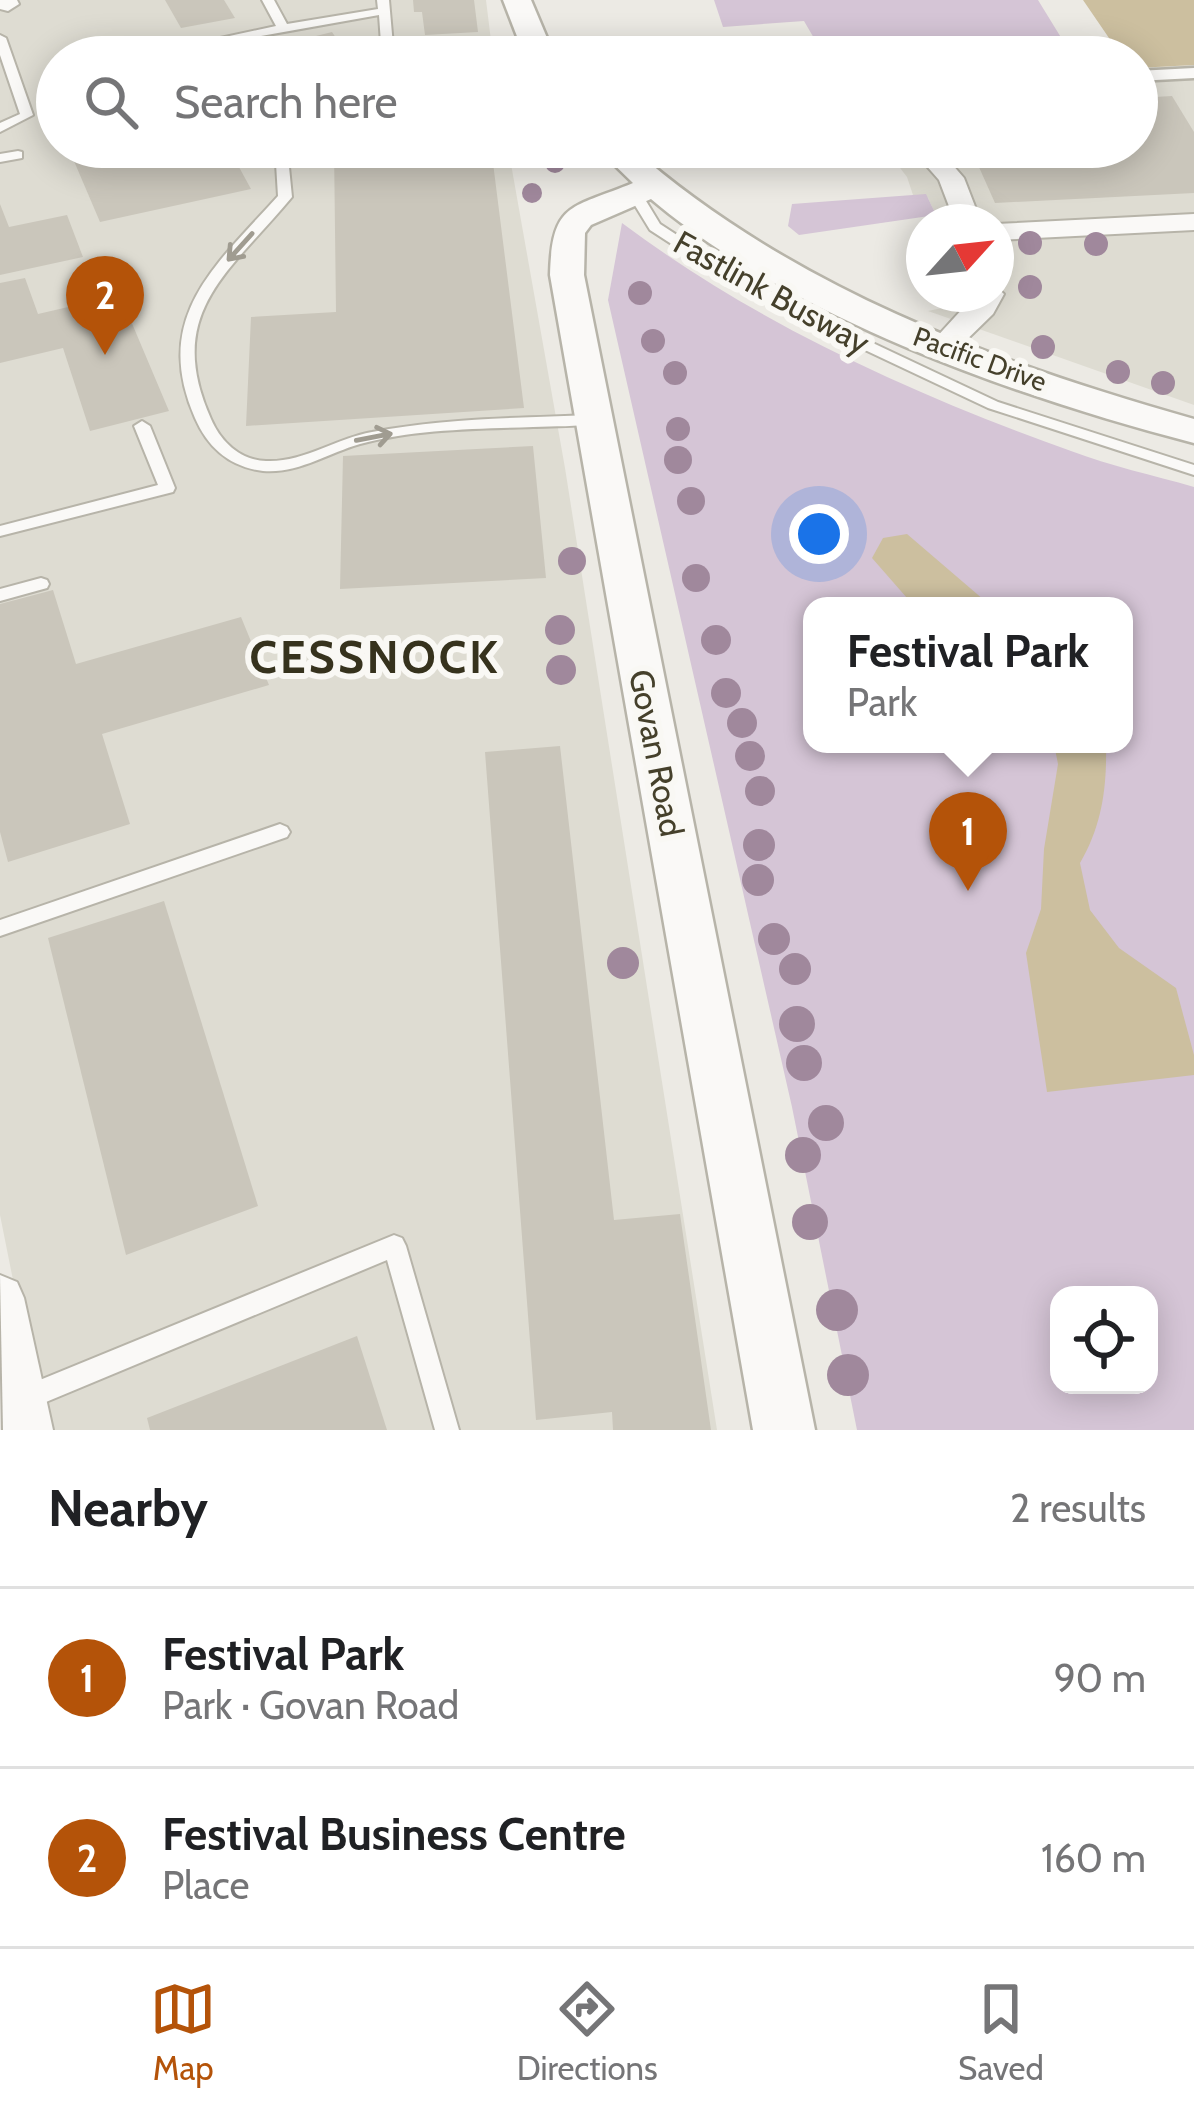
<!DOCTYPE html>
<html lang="en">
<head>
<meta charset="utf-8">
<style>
  :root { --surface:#fff; --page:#f2f2f2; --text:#202124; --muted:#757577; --line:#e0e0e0; --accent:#b45309 }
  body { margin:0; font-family:Cabin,sans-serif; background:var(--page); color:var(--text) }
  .controls { position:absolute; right:36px; bottom:36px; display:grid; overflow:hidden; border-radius:24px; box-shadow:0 6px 30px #0003 }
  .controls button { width:108px; height:108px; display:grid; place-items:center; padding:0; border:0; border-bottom:3px solid var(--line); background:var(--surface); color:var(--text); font:60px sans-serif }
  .compass { position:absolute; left:906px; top:204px; width:108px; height:108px; border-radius:50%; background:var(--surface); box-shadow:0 6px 30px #0003; rotate:63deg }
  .you { position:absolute; left:819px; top:534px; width:42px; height:42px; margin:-30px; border:9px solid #fff; border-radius:50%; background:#1a73e8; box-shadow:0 0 0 18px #1a73e833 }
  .badge { display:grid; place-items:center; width:78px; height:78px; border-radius:50%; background:var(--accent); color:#fff; font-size:39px; font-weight:700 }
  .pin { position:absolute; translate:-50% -99px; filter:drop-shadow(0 3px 6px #0008) }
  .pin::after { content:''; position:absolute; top:63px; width:42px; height:36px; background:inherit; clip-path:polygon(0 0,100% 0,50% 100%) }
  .popup { position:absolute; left:803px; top:597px; width:330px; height:156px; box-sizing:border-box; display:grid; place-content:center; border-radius:24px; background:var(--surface); filter:drop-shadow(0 3px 9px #0005); font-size:39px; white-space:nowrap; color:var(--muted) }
  .popup b { font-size:45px; color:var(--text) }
  .popup::after { content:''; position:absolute; left:50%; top:100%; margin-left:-24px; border:24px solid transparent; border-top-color:var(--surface) }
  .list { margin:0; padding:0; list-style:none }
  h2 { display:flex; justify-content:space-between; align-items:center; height:156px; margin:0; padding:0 48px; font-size:51px }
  h2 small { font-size:39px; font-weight:400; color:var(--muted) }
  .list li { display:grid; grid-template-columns:78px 1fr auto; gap:36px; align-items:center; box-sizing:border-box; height:180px; padding:0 48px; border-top:3px solid var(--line) }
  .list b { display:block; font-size:45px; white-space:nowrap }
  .list p { margin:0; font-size:39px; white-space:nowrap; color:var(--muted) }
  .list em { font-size:39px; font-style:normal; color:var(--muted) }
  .icon { flex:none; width:66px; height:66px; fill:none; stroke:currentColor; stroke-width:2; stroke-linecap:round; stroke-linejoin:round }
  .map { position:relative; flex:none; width:1194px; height:1430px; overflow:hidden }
  .search { position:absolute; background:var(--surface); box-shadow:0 6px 30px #0003; left:36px; right:36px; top:36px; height:132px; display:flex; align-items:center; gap:30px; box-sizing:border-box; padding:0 42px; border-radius:66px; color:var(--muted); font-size:45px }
  .sheet { height:516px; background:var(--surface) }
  nav { display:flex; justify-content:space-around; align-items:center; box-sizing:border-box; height:168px; border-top:3px solid var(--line); background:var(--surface); font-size:33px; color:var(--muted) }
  nav a { display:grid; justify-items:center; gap:6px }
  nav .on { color:var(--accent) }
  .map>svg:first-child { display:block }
</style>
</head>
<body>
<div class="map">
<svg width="1194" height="1430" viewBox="0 0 1194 1430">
  <rect width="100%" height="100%" fill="#eceae4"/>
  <g fill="#dedcd2">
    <path d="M 0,0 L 486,0 L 493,57 L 57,57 L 57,147 L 508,147 L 565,468 L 717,1430 L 43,1430 L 0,1215 Z"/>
    <path d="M 1194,65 L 1194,405 L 928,311 L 956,305 L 961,294 L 996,294 L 996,222 L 939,222 L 928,198 L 914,198 L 907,177 L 884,147 L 1137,147 L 1137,68 Z"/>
  </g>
  <g fill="#d5c5d6" fill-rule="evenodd">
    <path d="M 714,0 L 1038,0 L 1073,57 L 825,57 L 804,21 L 723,27 Z"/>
    <path d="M 926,194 L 936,215 L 799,235 L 788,226 L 792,204 Z"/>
    <path d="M 622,223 C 757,324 912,394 1071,451 C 1110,466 1153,475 1194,487 L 1194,1430 L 857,1430 L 792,1107 L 608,300 ZM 812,606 L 1124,606 L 1124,744 L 812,744 ZM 1059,1295 L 1149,1295 L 1149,1385 L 1059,1385 Z"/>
  </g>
  <g fill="#ccbf9f">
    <path d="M 1083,0 L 1194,0 L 1194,65 L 1137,68 L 1137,57 L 1122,57 Z"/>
    <path d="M 907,534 L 991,606 L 914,606 L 872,558 L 883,538 Z"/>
    <path d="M 1054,744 L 1106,744 C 1107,787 1102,826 1080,863 L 1090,910 L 1119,948 L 1176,988 L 1194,1055 L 1194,1075 L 1047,1092 L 1026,953 L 1041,909 L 1044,849 L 1058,764 Z"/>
  </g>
  <g fill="#cac6bb">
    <path d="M 165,0 L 224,0 L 235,18 L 181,28 Z"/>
    <path d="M 413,0 L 474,0 L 478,32 L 425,35 L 422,12 L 414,12 Z"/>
    <path d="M 332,32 L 344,50 L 340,51 L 344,57 L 274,57 L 268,48 Z"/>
    <path d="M 1172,96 L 1194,132 L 1194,193 L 995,203 L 970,147 L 1137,147 L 1137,98 Z"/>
    <path d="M 68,147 L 228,147 L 251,189 L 100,222 Z"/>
    <path d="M 334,147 L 491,147 L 524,408 L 246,426 L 251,317 L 336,312 Z"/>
    <path d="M 0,204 L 9,227 L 67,215 L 83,257 L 0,275 Z"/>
    <path d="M 25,278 L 38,314 L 120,295 L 169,411 L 90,431 L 63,348 L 0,363 L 0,283 Z"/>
    <path d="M 533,446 L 546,578 L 340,589 L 343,456 Z"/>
    <path d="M 53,590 L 76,664 L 241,617 L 269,685 L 102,734 L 130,824 L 8,862 L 0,832 L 0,604 Z"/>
    <path d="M 560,746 L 614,1220 L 680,1214 L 711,1430 L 613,1430 L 612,1412 L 536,1420 L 485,752 Z"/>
    <path d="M 164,901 L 258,1206 L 126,1255 L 48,938 Z"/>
    <path d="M 357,1336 L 387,1430 L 150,1430 L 147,1418 Z"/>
  </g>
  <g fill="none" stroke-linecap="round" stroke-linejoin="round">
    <defs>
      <g id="service">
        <path d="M 262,0 L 274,0 L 287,24 L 378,9 L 377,0 L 389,0 L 394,57 L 382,57 L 379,15 L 189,49 L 183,46 L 276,26 Z"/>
        <path d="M 0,35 L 6,38 L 33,115 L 0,132 L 0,123 L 20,114 L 0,55 Z"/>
        <path d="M 532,40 L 536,41 L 536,45 L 465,57 L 436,57 L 442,53 Z"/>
        <path d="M 275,147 L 287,147 L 292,197 C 230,272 163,312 211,419 C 221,442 240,460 266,461 C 302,463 337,438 372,432 C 444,418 519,418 592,415 L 597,417 L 597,423 C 577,427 554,426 533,427 C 476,429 415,429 360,444 C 328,453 298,474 263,471 C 230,467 208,448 195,418 C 151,317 215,266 278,196 Z"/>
        <path d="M 18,151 L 22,152 L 22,158 L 0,162 L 0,154 Z"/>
        <path d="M 635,190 L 640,191 L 660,224 L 737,274 L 858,336 L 998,402 L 1194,465 L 1194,475 L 988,408 L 848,342 L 727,280 L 650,230 L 628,194 Z"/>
        <path d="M 142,421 L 150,426 L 175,488 L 173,492 L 0,536 L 0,526 L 158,485 L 134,426 Z"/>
        <path d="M 41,578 L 47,580 L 49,584 L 47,588 L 0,601 L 0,589 Z"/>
        <path d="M 280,824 L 287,827 L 290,832 L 287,837 L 0,936 L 0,920 Z"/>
        <path d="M 394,1235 L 402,1238 L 406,1246 L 459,1430 L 435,1430 L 387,1260 L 22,1412 L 13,1409 L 10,1400 L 13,1391 Z"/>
      </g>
      <path id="pedestrian" d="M 1194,68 L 1194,78 L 1137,81 L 1137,71 Z"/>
      <g id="minor">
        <path d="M 0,0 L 17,0 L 19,4 L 8,11 L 0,9 Z"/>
        <path d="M 910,147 L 937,147 L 964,178 L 981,222 L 955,222 L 939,180 Z"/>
        <path d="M 1194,214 L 1194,230 L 996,240 L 996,224 Z"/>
        <path d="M 996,287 L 1004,294 L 993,314 L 953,353 L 933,353 L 929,347 L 933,341 L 976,294 L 996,294 Z"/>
        <path d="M 0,1275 L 17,1282 L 24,1298 L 53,1430 L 3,1430 Z"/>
      </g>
      <g id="tertiary">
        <path d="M 503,0 L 531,0 L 555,57 L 525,57 Z"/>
        <path d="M 596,147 L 631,147 C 790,287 992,362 1194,419 L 1194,443 C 1017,397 792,318 651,199 L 591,225 L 585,233 L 584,275 L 815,1430 L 753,1430 L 550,275 C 552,201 571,209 633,183 Z"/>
      </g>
    </defs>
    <use href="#service" stroke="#b7b4a9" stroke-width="4"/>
    <use href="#pedestrian" stroke="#b7b4a9" stroke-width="5"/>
    <use href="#minor" stroke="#b7b4a9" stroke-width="4"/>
    <use href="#tertiary" stroke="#b7b4a9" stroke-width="5"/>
    <use href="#service" fill="#faf9f7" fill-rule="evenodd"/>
    <use href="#pedestrian" fill="#faf9f7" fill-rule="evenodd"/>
    <use href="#minor" fill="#faf9f7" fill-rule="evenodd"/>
    <use href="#tertiary" fill="#faf9f7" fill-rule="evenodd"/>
  </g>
  <g fill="#a0889c">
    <circle cx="555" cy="163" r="10"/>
    <circle cx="532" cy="193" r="10"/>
    <circle cx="1030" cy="243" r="12"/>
    <circle cx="1096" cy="244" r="12"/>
    <circle cx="1030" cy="287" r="12"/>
    <circle cx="640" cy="293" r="12"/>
    <circle cx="653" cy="341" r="12"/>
    <circle cx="1043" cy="347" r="12"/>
    <circle cx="1118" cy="372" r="12"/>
    <circle cx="675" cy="373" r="12"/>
    <circle cx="1163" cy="383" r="12"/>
    <circle cx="678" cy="429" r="12"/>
    <circle cx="678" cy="460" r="14"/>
    <circle cx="691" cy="501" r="14"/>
    <circle cx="572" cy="561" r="14"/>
    <circle cx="696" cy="578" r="14"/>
    <circle cx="560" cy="630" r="15"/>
    <circle cx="716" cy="640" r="15"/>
    <circle cx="561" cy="670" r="15"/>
    <circle cx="726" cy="693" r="15"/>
    <circle cx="742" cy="723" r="15"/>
    <circle cx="750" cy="756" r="15"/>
    <circle cx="760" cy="791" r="15"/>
    <circle cx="759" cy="845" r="16"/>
    <circle cx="758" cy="880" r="16"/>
    <circle cx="774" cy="939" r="16"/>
    <circle cx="623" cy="963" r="16"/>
    <circle cx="795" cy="969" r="16"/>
    <circle cx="797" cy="1024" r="18"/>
    <circle cx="804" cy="1063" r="18"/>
    <circle cx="826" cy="1123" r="18"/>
    <circle cx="803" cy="1155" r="18"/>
    <circle cx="810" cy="1222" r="18"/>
    <circle cx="837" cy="1310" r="21"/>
    <circle cx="848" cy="1375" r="21"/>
  </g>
  <defs><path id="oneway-shaft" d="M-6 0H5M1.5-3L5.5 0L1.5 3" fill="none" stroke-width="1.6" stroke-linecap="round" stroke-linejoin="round" transform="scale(3)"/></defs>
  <g stroke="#a09c91">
    <use href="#oneway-shaft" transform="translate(240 247) rotate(132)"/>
    <use href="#oneway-shaft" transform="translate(374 437) rotate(-11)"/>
  </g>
  <g text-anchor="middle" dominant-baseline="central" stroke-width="12" stroke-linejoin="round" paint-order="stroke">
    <g font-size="27" fill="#45402b" stroke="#f9f8f4">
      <text transform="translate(980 359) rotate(20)">Pacific Drive</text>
    </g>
    <g font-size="33" fill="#45402b" stroke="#f9f8f4">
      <text transform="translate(772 292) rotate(29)">Fastlink Busway</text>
      <text transform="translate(657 753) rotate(79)">Govan Road</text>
    </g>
    <g font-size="45" font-weight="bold" letter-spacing="3" fill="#36321d" stroke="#f9f8f4">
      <text x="375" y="657">CESSNOCK</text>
    </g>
  </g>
</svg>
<div class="controls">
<button><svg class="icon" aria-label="locate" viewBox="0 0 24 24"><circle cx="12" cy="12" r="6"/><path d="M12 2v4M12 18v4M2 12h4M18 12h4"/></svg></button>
</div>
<svg class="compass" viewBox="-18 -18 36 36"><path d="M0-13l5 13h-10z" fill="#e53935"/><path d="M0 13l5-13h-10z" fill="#757577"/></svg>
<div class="you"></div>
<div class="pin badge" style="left:968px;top:891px">1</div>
<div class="popup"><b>Festival Park</b>Park</div>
<div class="pin badge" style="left:105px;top:355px">2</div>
<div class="search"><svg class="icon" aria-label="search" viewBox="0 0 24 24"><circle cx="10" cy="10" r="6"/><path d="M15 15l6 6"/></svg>Search here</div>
</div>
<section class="sheet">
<h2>Nearby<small>2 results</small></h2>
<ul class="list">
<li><span class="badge">1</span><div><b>Festival Park</b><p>Park · Govan Road</p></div><em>90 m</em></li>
<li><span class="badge">2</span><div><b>Festival Business Centre</b><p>Place</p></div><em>160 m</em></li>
</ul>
</section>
<nav>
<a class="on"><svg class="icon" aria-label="map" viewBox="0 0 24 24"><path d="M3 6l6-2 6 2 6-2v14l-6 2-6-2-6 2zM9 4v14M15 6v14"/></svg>Map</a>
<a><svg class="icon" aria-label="directions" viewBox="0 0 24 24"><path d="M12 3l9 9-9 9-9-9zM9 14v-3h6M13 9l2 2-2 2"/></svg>Directions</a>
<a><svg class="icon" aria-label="saved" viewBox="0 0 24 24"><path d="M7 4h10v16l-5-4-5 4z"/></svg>Saved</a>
</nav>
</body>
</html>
